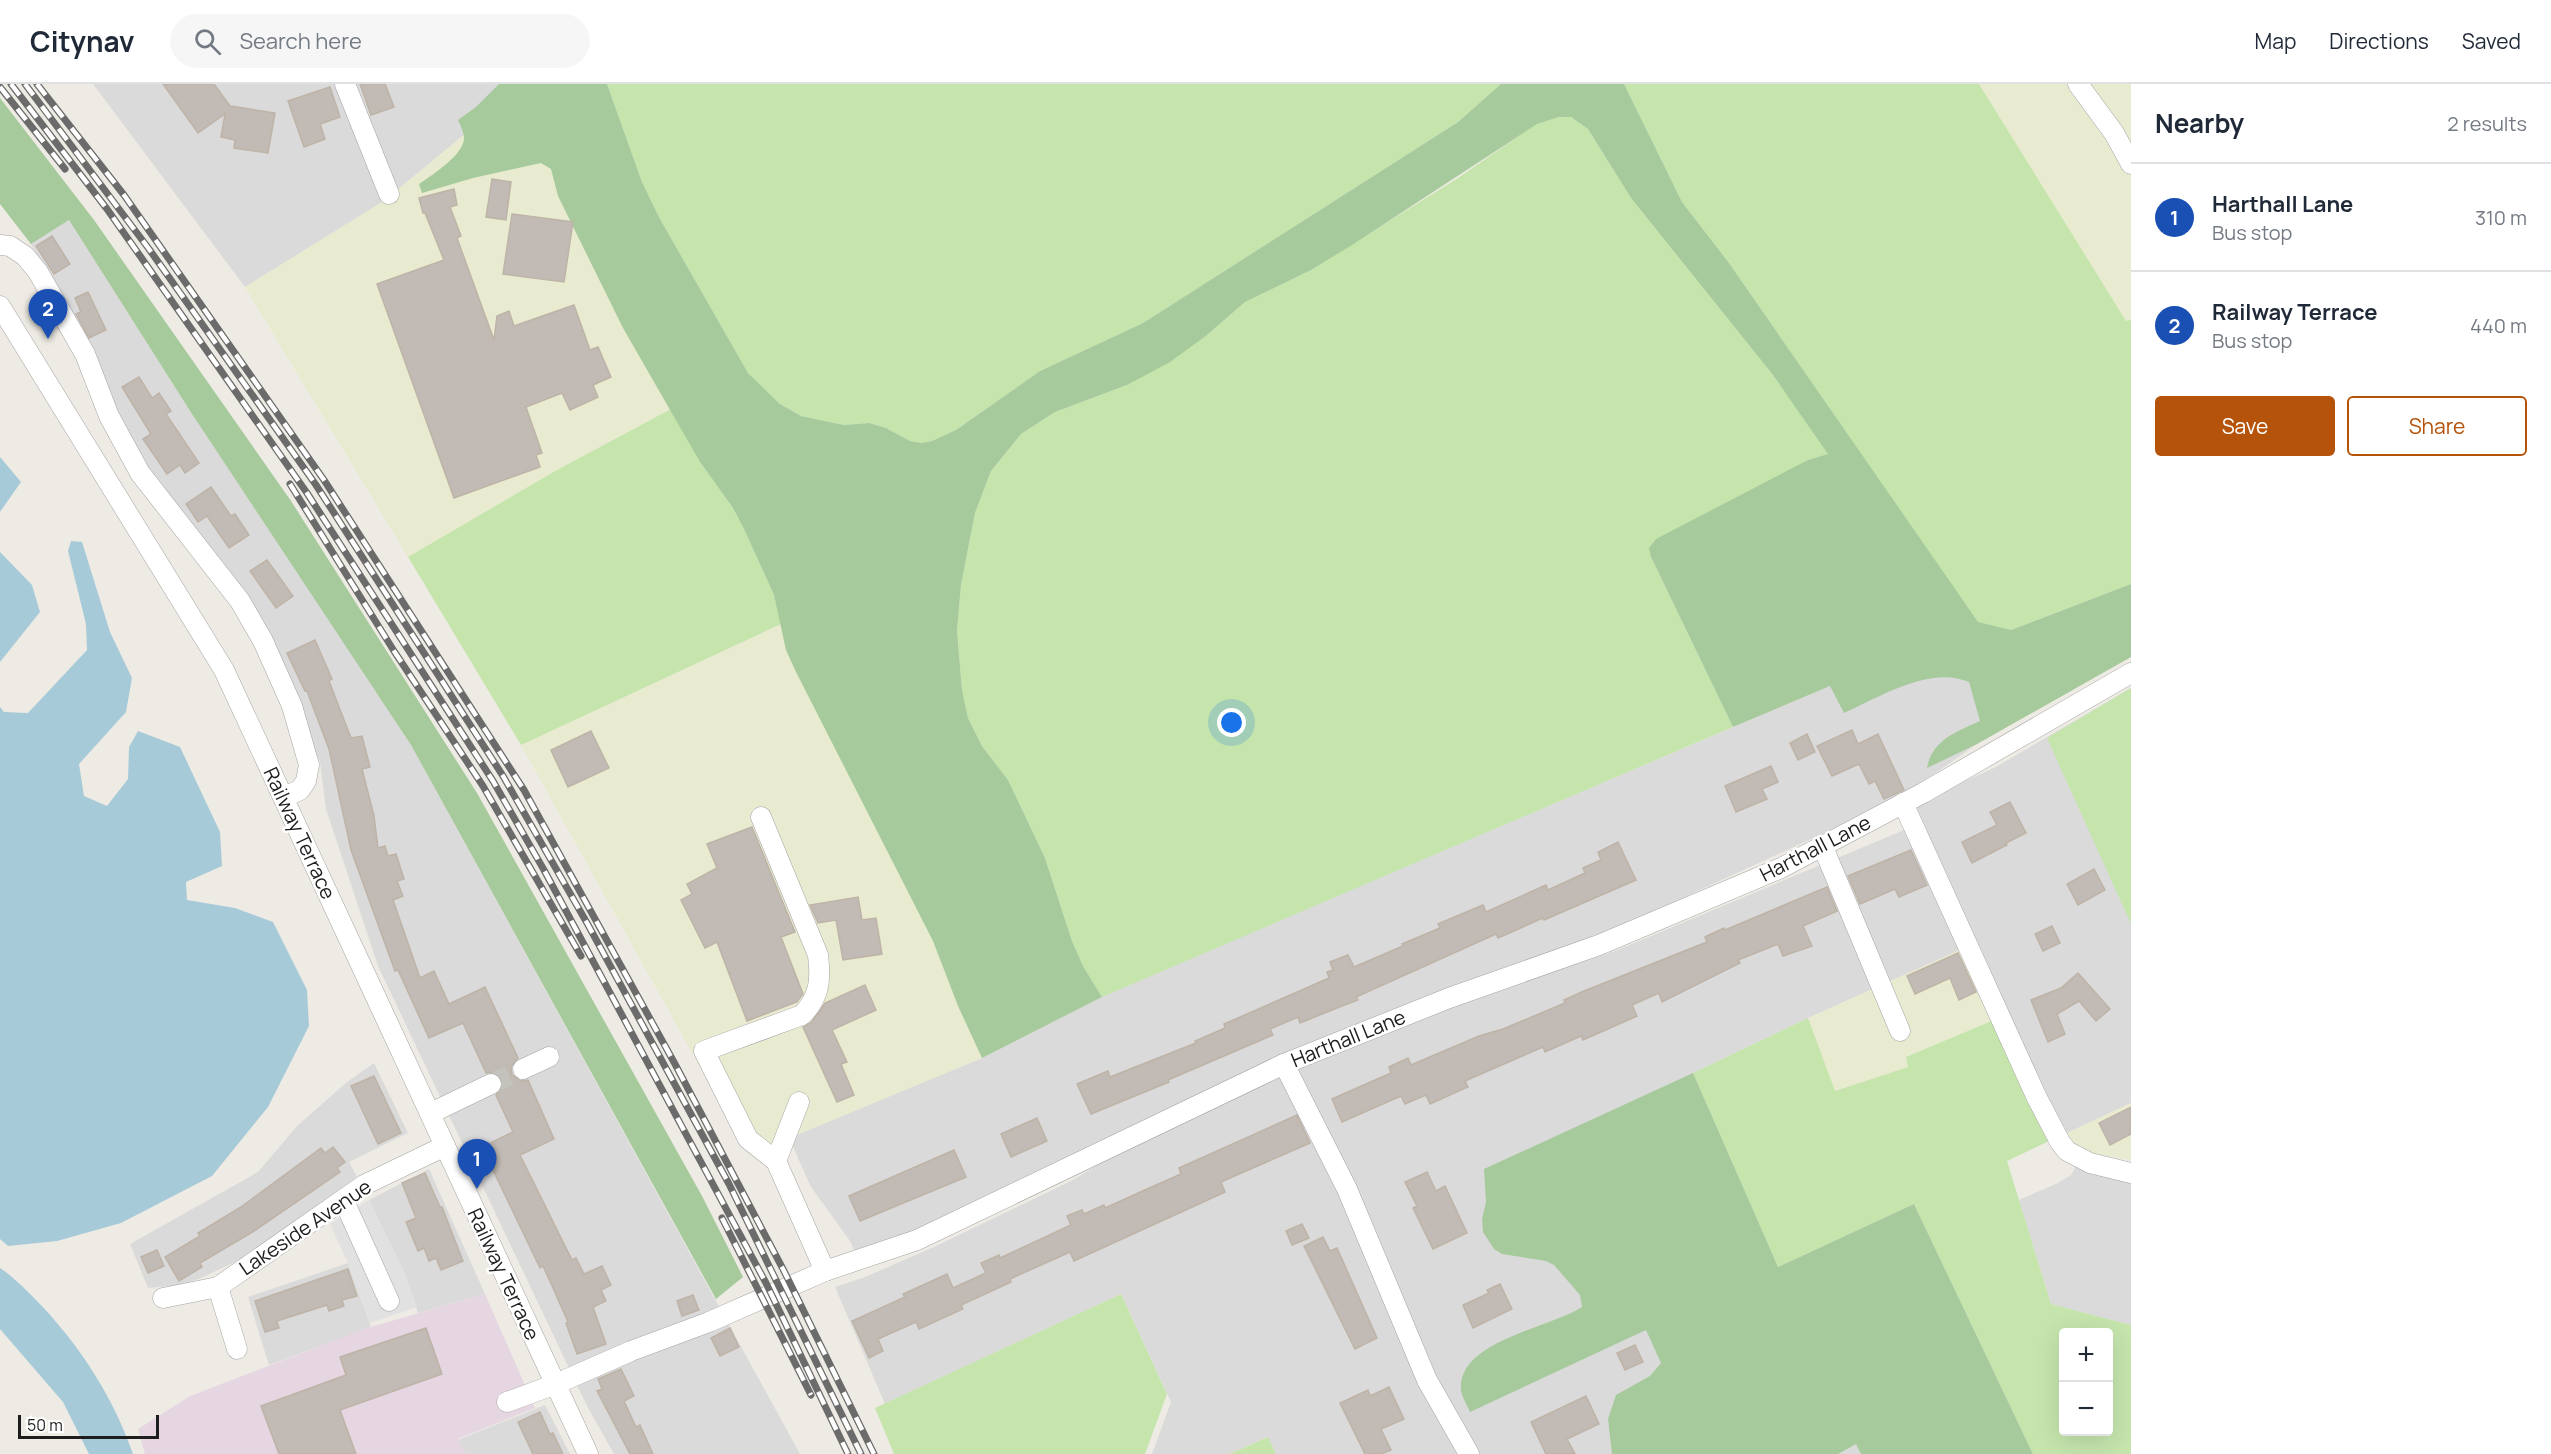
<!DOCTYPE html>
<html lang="en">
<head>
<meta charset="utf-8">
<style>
  :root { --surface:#fff; --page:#f6f6f7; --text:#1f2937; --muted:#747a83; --line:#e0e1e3; --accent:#b45309 }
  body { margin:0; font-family:Manrope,sans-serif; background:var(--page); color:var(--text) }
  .controls { position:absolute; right:18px; bottom:18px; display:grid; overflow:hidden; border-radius:6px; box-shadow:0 6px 24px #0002 }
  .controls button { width:54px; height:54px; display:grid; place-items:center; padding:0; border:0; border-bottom:2px solid var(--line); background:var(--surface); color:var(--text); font:30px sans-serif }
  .scale { position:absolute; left:18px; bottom:15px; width:141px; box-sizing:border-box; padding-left:6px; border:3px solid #1d1d1d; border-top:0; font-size:16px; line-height:21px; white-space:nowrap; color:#1d1d1d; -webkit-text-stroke:4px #fff; paint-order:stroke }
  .you { position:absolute; left:1232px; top:639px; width:21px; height:21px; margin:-15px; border:4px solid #fff; border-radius:50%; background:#1a73e8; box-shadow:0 0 0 9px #1a73e833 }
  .badge { display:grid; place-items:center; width:39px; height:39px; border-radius:50%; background:var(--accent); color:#fff; font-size:20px; font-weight:700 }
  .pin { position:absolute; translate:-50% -50px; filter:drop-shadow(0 2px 3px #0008) }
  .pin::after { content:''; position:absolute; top:32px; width:21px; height:18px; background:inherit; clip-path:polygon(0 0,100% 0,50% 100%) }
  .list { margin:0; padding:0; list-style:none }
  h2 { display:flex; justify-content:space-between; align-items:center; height:78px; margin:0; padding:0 24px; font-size:26px }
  h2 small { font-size:20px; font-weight:400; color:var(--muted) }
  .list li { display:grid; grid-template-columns:39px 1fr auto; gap:18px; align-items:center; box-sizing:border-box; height:108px; padding:0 24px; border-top:2px solid var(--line) }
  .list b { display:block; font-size:22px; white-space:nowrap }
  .list p { margin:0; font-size:20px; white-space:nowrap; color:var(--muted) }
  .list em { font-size:20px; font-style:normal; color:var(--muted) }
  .actions { display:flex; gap:12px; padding:18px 24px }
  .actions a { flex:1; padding:14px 0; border:2px solid var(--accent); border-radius:6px; text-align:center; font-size:21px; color:var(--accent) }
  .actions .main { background:var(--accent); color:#fff }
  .icon { flex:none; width:33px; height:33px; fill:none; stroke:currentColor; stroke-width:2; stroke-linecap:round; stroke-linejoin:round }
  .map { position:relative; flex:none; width:2131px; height:1370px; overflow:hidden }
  header { display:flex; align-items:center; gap:36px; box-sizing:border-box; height:84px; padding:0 30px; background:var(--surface); border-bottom:2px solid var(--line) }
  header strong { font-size:28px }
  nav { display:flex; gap:33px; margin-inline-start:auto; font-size:21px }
  .search { width:420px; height:54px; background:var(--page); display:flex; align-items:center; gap:15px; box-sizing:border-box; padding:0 21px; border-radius:33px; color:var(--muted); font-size:22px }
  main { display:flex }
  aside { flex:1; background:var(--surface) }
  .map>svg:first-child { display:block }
</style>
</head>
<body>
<header>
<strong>Citynav</strong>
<div class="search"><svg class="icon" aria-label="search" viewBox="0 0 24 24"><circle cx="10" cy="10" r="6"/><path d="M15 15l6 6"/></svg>Search here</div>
<nav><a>Map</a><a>Directions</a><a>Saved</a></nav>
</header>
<main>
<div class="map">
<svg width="2131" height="1370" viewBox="0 0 2131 1370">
  <rect width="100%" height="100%" fill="#eeebe4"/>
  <g fill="#dbdada">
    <path d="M 93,0 L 529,0 L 521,4 L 384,117 L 245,203 Z"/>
    <path d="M 69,136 L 192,330 L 411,661 L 800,1370 L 614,1370 L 587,1322 L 378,882 L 326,725 L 320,678 L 270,551 L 249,513 L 182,432 L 147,382 L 109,312 L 95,268 L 31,160 Z"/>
    <path d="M 1978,539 L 2040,623 L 1977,660 L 1917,702 L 1842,741 L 1632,837 L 1377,936 L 1168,1024 L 966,1125 L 856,1170 L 850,1157 L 811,1103 L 789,1054 L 982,974 L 1102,913 L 1167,884 Z"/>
    <path d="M 2131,604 L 2131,1019 L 2063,1051 L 1979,861 L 1962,865 L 1808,934 L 1693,989 L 1861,1370 L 1276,1370 L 1267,1353 L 1229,1370 L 1152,1370 L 1171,1318 L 1121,1210 L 885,1320 L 835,1203 L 865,1193 L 934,1163 L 1071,1097 L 1130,1062 L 1308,978 L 1436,928 L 1615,867 L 1916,741 L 1909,722 L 1994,684 Z"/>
    <path d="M 374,979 L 408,1049 L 349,1078 L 357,1093 L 243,1174 L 201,1194 L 180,1201 L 148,1204 L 130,1160 L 258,1088 L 297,1042 L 347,998 Z"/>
    <path d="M 2076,1082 L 2131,1096 L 2131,1241 L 2051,1220 L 2019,1116 L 2058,1099 L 2071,1091 Z"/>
    <path d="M 429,1085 L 485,1210 L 418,1229 L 405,1190 L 369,1116 Z"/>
    <path d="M 348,1179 L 371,1243 L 269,1281 L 248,1213 Z"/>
    <path d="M 545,1321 L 570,1370 L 466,1370 L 458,1356 Z"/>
  </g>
  <path fill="#e6d6e2" d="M 485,1210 L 535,1324 L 458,1355 L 466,1370 L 145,1370 L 138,1345 L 190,1312 L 367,1244 Z"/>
  <g fill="#e8ebd0">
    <path d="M 1979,0 L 2131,0 L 2131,236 L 2126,238 Z"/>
    <path d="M 521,4 L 671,325 L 557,386 L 408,473 L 245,203 L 384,117 Z"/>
    <path d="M 781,540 L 790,574 L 933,857 L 958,922 L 982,974 L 749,1071 L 521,661 Z"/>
    <path d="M 1962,865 L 1994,936 L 1906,973 L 1908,983 L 1834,1007 L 1808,934 Z"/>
    <path d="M 2131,1019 L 2131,1076 L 2080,1067 L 2063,1051 Z"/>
  </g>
  <g fill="#c5e5ad" fill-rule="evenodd">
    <path d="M 607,0 L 1501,0 L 1458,38 L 1143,239 L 1040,287 L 956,346 L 932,357 L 921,359 L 910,357 L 886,344 L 869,339 L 844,341 L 801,332 L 780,320 L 748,289 L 660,135 L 642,98 Z"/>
    <path d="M 1624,0 L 1979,0 L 2126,237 L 2131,236 L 2131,500 L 2011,546 L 1978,539 L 1729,179 L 1682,118 Z"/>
    <path d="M 1559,33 L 1571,33 L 1588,45 L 1631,114 L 1773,291 L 1829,370 L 1808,376 L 1651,473 L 1733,643 L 1102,913 L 1083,882 L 1072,857 L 1045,774 L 1008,696 L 982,662 L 968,634 L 962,606 L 957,547 L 961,501 L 975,429 L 991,387 L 1021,350 L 1055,328 L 1127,301 L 1207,251 L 1245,218 L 1311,186 L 1458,94 L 1536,40 Z"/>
    <path d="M 671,325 L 700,378 L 733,424 L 744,445 L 774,511 L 781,540 L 521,661 L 408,473 L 557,386 Z"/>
    <path d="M 2131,604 L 2131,840 L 2047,654 Z"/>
    <path d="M 1808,934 L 1835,1007 L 1908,983 L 1906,973 L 1994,936 L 2049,1057 L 2007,1077 L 2051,1220 L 2131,1241 L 2131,1370 L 2033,1370 L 1914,1120 L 1778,1183 L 1693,989 ZM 2064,1248 L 2108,1248 L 2108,1348 L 2064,1348 Z"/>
    <path d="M 1121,1210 L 1167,1310 L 1145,1370 L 894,1370 L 875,1324 Z"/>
    <path d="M 1268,1353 L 1276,1370 L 1229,1370 Z"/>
  </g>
  <g fill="#a6ca9b">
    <path d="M 499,0 L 607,0 L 642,98 L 660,135 L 748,289 L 780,320 L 801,332 L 844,341 L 869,339 L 886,344 L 910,357 L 921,359 L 932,357 L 956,346 L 1040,287 L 1143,239 L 1458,38 L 1501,0 L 1624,0 L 1682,118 L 1729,179 L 1978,538 L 2011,546 L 2131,500 L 2131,573 L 1977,660 L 1927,684 C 1932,656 1956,648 1980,637 L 1969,598 C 1931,581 1879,613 1844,629 L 1830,602 L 1733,643 L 1651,473 L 1649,464 L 1656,455 L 1808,376 L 1828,370 L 1773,291 L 1631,114 L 1588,45 L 1571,33 L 1559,33 L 1537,40 L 1352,161 L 1311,186 L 1245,218 L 1207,251 L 1170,278 L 1127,301 L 1055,328 L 1021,350 L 991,387 L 975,429 L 961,501 L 957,547 L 962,606 L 968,634 L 982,662 L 1008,696 L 1045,774 L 1072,857 L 1083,882 L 1102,913 L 982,974 L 958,922 L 933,857 L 796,588 L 786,566 L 774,511 L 744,445 L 733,424 L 700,378 L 623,244 L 558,112 L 551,85 L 541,79 L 473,94 L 422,109 L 419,100 C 432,91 464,71 464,54 C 464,48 460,41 458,36 L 476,23 Z"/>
    <path d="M 0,14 L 94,136 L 291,417 L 477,709 L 702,1112 L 743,1193 L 716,1215 L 411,661 L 192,330 L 69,136 L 31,160 L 0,120 Z"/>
    <path d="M 1693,989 L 1778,1183 L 1914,1120 L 2033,1370 L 1861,1370 L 1856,1360 L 1838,1370 L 1612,1370 L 1608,1335 L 1616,1311 L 1650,1292 L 1661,1279 L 1646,1246 L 1470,1328 C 1467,1321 1462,1313 1461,1306 C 1457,1257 1550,1244 1582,1223 L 1580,1211 L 1554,1181 L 1546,1177 L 1502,1170 L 1494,1165 L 1483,1148 L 1482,1135 L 1486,1118 L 1484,1085 Z"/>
  </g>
  <path fill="#e1e1e1" d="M 369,1116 L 405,1190 L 417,1223 L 370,1239 L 348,1179 L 330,1140 Z"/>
  <g fill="#a7cad9">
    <path d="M 0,373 L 21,398 L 0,428 Z"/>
    <path d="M 71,457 L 82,458 L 110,548 L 132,594 L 126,628 L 79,680 L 84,712 L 107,722 L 128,695 L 129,663 L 138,647 L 180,663 L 220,748 L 222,782 L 186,798 L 187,816 L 235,824 L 273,838 L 307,906 L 309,942 L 268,1023 L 212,1092 L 121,1139 L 57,1157 L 8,1162 L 0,1155 L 0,623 L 4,628 L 28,629 L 87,566 L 86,540 L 68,467 Z"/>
    <path d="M 0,468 L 32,501 L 40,528 L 0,578 Z"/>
    <path d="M 0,1184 C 15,1194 28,1208 41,1221 C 82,1265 113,1313 133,1370 L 89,1370 L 63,1318 L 0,1245 Z"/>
  </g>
  <g fill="#c2bab4" stroke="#beb3a7" stroke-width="1.5">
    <path d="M 163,0 L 214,0 L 230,22 L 275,29 L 268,69 L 234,64 L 235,56 L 221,53 L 225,30 L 198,49 Z"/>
    <path d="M 360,0 L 385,0 L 394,23 L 371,31 Z"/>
    <path d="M 330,3 L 340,33 L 320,40 L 325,55 L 304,63 L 288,17 Z"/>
    <path d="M 492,95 L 511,98 L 506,136 L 486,133 Z"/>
    <path d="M 454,105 L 457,121 L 450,123 L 461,152 L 457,154 L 494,256 L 497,232 L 509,227 L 514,242 L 574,221 L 590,266 L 598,263 L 611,293 L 593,301 L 598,313 L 570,326 L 562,309 L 526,323 L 542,369 L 536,371 L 540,383 L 454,414 L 377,200 L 444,176 L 425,129 L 423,129 L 419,114 Z"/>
    <path d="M 512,130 L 573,138 L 564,198 L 503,190 Z"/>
    <path d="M 52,152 L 70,180 L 54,190 L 36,162 Z"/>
    <path d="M 88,208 L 106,246 L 89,254 L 76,230 L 81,228 L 75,214 Z"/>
    <path d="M 139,293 L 152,314 L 159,309 L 171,327 L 166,330 L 199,379 L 185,389 L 180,381 L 167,390 L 143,355 L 151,350 L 122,303 Z"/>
    <path d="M 211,403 L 231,432 L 235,430 L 249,451 L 229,464 L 207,432 L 198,438 L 186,420 Z"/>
    <path d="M 267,476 L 293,512 L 276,524 L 250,487 Z"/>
    <path d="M 315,556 L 332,595 L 329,597 L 351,654 L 362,652 L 370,683 L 362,685 L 374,732 L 378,764 L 385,762 L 388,772 L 396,770 L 404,795 L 397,797 L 403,812 L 393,816 L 420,894 L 434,887 L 449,920 L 485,903 L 518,974 L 511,983 L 512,991 L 521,997 L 528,996 L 554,1055 L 520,1071 L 572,1176 L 576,1174 L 584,1190 L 602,1182 L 611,1201 L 601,1206 L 606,1217 L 593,1223 L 606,1260 L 577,1270 L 566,1239 L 568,1238 L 553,1204 L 543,1182 L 540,1184 L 482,1063 L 513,1048 L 496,1011 L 503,1001 L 501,994 L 492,988 L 486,989 L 463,939 L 429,954 L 398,886 L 395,887 L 351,766 L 329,665 L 307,607 L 305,607 L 287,569 Z"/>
    <path d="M 1852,646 L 1858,660 L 1878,650 L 1904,706 L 1884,715 L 1875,697 L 1869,700 L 1859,680 L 1832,692 L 1817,662 Z"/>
    <path d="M 591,647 L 609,684 L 568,703 L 551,666 Z"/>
    <path d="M 1807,650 L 1815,668 L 1798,676 L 1790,659 Z"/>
    <path d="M 1771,682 L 1778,698 L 1762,705 L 1767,715 L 1736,728 L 1725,702 Z"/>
    <path d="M 2010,718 L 2026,749 L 2006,759 L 2007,761 L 1972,779 L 1962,758 L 1997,741 L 1990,728 Z"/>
    <path d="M 752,743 L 795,848 L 781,853 L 803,910 L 797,918 L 747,937 L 717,858 L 705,864 L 681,816 L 692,810 L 687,800 L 717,784 L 707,760 Z"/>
    <path d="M 1618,758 L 1636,796 L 1544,836 L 1543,834 L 1498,854 L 1496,850 L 1356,913 L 1358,916 L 1342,922 L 1300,939 L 1298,933 L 1270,945 L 1273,951 L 1168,996 L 1169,998 L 1091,1030 L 1077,1000 L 1108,987 L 1110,993 L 1196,959 L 1195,957 L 1225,944 L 1224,940 L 1329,894 L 1327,888 L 1333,886 L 1330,878 L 1348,871 L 1354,883 L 1403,862 L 1402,860 L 1440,844 L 1438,840 L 1483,821 L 1486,828 L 1546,801 L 1548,806 L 1585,789 L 1583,784 L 1601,776 L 1598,768 Z"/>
    <path d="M 1911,766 L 1927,801 L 1899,813 L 1895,805 L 1860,820 L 1848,792 Z"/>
    <path d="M 2094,785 L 2105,806 L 2078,821 L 2067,800 Z"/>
    <path d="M 1827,803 L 1837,827 L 1803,842 L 1812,862 L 1783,872 L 1778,860 L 1738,876 L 1740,879 L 1662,918 L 1659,909 L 1632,921 L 1637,932 L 1583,956 L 1581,952 L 1545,968 L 1543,963 L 1465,997 L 1468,1003 L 1430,1020 L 1426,1011 L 1405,1020 L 1401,1012 L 1342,1038 L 1332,1015 L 1391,989 L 1389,983 L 1408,974 L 1411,981 L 1479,952 L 1503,945 L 1565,919 L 1564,916 L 1584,907 L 1707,858 L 1705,853 L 1724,844 L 1725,846 Z"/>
    <path d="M 858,813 L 862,836 L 876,834 L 882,870 L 843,876 L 836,836 L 818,839 L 810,821 Z"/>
    <path d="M 2052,842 L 2060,859 L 2043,867 L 2035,850 Z"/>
    <path d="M 1958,869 L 1976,908 L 1959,916 L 1950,894 L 1915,910 L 1907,892 Z"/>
    <path d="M 2078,889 L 2110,925 L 2096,937 L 2079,917 L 2057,930 L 2065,950 L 2048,958 L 2031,916 L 2061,904 Z"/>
    <path d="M 865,901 L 876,926 L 832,946 L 847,978 L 841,980 L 854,1011 L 837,1018 L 803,943 L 811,939 L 825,919 Z"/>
    <path d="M 374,992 L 401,1049 L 378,1060 L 351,1002 Z"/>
    <path d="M 2131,1023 L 2131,1050 L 2110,1061 L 2099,1039 Z"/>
    <path d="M 1297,1031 L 1310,1059 L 1221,1098 L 1225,1108 L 1074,1177 L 1070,1168 L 1010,1195 L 1011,1198 L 961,1221 L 963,1225 L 919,1245 L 916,1238 L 878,1255 L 883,1267 L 869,1274 L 852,1237 L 905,1213 L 903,1210 L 947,1190 L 953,1204 L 986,1189 L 981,1179 L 999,1171 L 1000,1174 L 1071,1141 L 1067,1132 L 1082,1126 L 1084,1130 L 1104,1121 L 1105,1124 L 1147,1105 L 1181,1090 L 1179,1084 Z"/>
    <path d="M 1037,1034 L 1047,1057 L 1011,1073 L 1001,1050 Z"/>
    <path d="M 333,1063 L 345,1078 L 337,1084 L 340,1088 L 254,1147 L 200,1179 L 202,1183 L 179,1197 L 165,1173 L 200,1152 L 198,1149 L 241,1123 L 321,1064 L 325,1069 Z"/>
    <path d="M 954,1066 L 966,1093 L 860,1137 L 849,1112 Z"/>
    <path d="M 1427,1088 L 1436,1107 L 1445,1102 L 1467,1149 L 1433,1165 L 1413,1124 L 1417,1122 L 1405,1098 Z"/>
    <path d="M 425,1089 L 440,1123 L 442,1123 L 463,1177 L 441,1186 L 436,1174 L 429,1177 L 424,1164 L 418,1167 L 406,1138 L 416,1134 L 402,1099 Z"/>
    <path d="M 1302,1140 L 1309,1154 L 1292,1161 L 1286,1147 Z"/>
    <path d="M 1323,1153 L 1330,1167 L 1337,1164 L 1377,1254 L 1355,1265 L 1304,1162 Z"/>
    <path d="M 157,1166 L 164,1182 L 148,1189 L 141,1173 Z"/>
    <path d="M 348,1185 L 357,1212 L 342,1216 L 344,1222 L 329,1227 L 327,1221 L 277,1237 L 279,1244 L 265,1248 L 255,1217 Z"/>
    <path d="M 1500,1200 L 1512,1225 L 1473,1244 L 1463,1221 L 1489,1209 L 1487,1206 Z"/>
    <path d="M 693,1211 L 699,1226 L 682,1232 L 677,1217 Z"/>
    <path d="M 426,1244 L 442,1290 L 340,1326 L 356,1370 L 279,1370 L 261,1322 L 346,1291 L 340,1273 Z"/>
    <path d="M 730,1244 L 739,1263 L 720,1272 L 711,1254 Z"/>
    <path d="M 1635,1261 L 1643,1278 L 1625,1286 L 1617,1269 Z"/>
    <path d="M 621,1285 L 634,1312 L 624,1317 L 636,1343 L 640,1341 L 653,1370 L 630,1370 L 597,1307 L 602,1305 L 598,1295 Z"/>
    <path d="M 1389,1303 L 1404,1335 L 1381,1345 L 1391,1366 L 1381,1370 L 1365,1370 L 1340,1319 L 1368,1306 L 1370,1312 Z"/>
    <path d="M 1586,1312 L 1599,1340 L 1567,1355 L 1575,1370 L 1546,1370 L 1531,1338 Z"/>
    <path d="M 540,1328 L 550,1350 L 553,1349 L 563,1370 L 533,1370 L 518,1338 Z"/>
  </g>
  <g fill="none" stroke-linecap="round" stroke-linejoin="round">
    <path stroke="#c4c2bc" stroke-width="20" stroke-dasharray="20 10" stroke-linecap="butt" d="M 491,1000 L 523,985"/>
    <defs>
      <g id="minor">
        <path d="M 345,0 L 389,110"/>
        <path d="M 2078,0 L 2114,49 L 2131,80"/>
        <path d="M 0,161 L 10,162 L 25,172 L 38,188 L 85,270 L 109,332 L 140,389 L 240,517 L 263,557 L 292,622 L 309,681 L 306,697 L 300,706 L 284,713"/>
        <path d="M 0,222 L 224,586 L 588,1370"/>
        <path d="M 1903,719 L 2037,1014 L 2060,1058 L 2067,1067 L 2090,1079 L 2131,1089"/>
        <path d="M 761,733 L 818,871 C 821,895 820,913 802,931 L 704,967 L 748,1055 L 776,1077"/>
        <path d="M 1823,763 L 1900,947"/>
        <path d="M 1284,980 L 1347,1105 L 1427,1296 L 1469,1370"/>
        <path d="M 523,985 L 549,973"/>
        <path d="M 799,1018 L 776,1077 L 825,1187"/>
        <path d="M 431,1029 L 491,1000"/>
        <path d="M 344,1117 L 389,1217"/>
        <path d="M 218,1203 L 237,1265"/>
        <path d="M 163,1214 L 218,1203 L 364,1101 L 445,1062"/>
        <path d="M 507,1318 L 556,1300 L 631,1267 L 709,1238 L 825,1187 L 917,1156 L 1284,980 L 1449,914 L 1599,861 L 1781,784 L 1923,709 L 2131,589"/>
      </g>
    </defs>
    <use href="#minor" stroke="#a4a4a4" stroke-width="21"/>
    <use href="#minor" stroke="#fff" stroke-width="20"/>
    <defs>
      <g id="rail">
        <path d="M 11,0 L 107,125 L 307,409 L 493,697 L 544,786 L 766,1199 L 848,1370"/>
        <path d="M 25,0 L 149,165 L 316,401 L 503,692 L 587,839 L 729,1100 L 861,1370"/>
        <path d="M 37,0 L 124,111 L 324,396 L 524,706 L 675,980 L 784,1187 L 874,1370"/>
        <path d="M 0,3 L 65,85"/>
        <path d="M 290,400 L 394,567 L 483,702 L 581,872"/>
        <path d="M 722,1134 L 811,1311"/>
      </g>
    </defs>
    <use href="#rail" stroke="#6b6b6b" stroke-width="7"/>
    <use href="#rail" stroke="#fff" stroke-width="4.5" stroke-dasharray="14" stroke-linecap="butt"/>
  </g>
  <g text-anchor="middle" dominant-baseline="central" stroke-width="5" stroke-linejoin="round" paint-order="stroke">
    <g font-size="20" fill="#1d1d1d" stroke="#fff">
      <text transform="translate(300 749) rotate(65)">Railway Terrace</text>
      <text transform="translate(1815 764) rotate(-27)">Harthall Lane</text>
      <text transform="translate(1348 954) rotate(-22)">Harthall Lane</text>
      <text transform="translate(305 1143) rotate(-34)">Lakeside Avenue</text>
      <text transform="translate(504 1190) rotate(65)">Railway Terrace</text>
    </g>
  </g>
</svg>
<div class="controls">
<button>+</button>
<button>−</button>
</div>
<div class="scale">50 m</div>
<div class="you"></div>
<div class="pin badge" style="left:477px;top:1105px;background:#1a4fb4">1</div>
<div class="pin badge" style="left:48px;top:255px;background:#1a4fb4">2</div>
</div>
<aside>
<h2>Nearby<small>2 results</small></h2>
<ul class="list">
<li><span class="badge" style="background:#1a4fb4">1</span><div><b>Harthall Lane</b><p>Bus stop</p></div><em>310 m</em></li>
<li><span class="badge" style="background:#1a4fb4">2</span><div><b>Railway Terrace</b><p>Bus stop</p></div><em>440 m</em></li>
</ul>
<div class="actions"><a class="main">Save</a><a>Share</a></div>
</aside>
</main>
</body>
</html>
